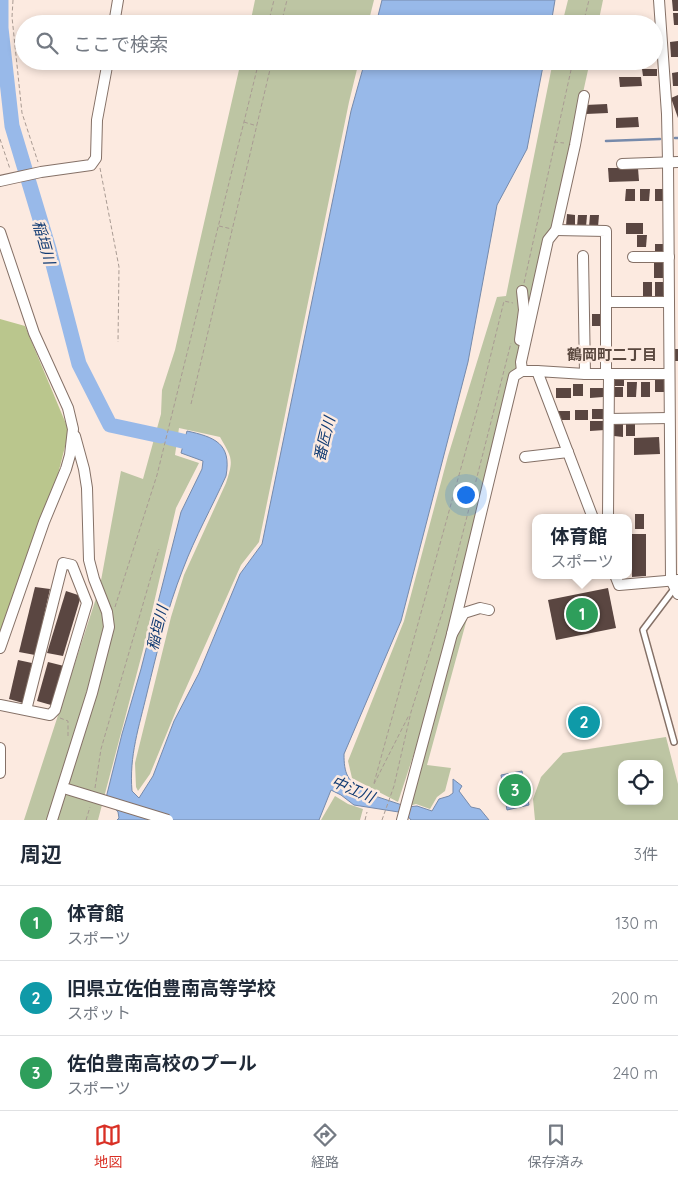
<!DOCTYPE html>
<html lang="ja">
<head>
<meta charset="utf-8">
<style>
  :root { --surface:#fff; --page:#f2f2f3; --text:#1f2937; --muted:#747a83; --line:#e0e1e3; --accent:#d93025 }
  body { margin:0; font-family:Quicksand,"Noto Sans JP",sans-serif; background:var(--page); color:var(--text) }
  .controls { position:absolute; right:15px; bottom:15px; display:grid; overflow:hidden; border-radius:10px; box-shadow:0 2px 8px #0003 }
  .controls button { width:45px; height:45px; display:grid; place-items:center; padding:0; border:0; border-bottom:1px solid var(--line); background:var(--surface); color:var(--text); font:25px sans-serif }
  .you { position:absolute; left:465px; top:494px; width:18px; height:18px; margin:-12px; border:4px solid #fff; border-radius:50%; background:#1a73e8; box-shadow:0 0 0 8px #1a73e833 }
  .badge { display:grid; place-items:center; width:32px; height:32px; border-radius:50%; background:var(--accent); color:#fff; font-size:16px; font-weight:700 }
  .pin { position:absolute; translate:-50% -50%; border:2px solid #fff; box-shadow:0 1px 5px #0006 }
  .popup { position:absolute; left:532px; top:514px; width:100px; height:65px; box-sizing:border-box; display:grid; place-content:center; border-radius:10px; background:var(--surface); filter:drop-shadow(0 1px 4px #0005); font-size:16px; white-space:nowrap; color:var(--muted) }
  .popup b { font-size:19px; color:var(--text) }
  .popup::after { content:''; position:absolute; left:50%; top:100%; margin-left:-10px; border:10px solid transparent; border-top-color:var(--surface) }
  .list { margin:0; padding:0; list-style:none }
  h2 { display:flex; justify-content:space-between; align-items:center; height:65px; margin:0; padding:0 20px; font-size:21px }
  h2 small { font-size:16px; font-weight:400; color:var(--muted) }
  .list li { display:grid; grid-template-columns:32px 1fr auto; gap:15px; align-items:center; box-sizing:border-box; height:75px; padding:0 20px; border-top:1px solid var(--line) }
  .list b { display:block; font-size:19px; white-space:nowrap }
  .list p { margin:0; font-size:16px; white-space:nowrap; color:var(--muted) }
  .list em { font-size:16px; font-style:normal; color:var(--muted) }
  .icon { flex:none; width:28px; height:28px; fill:none; stroke:currentColor; stroke-width:2; stroke-linecap:round; stroke-linejoin:round }
  .map { position:relative; flex:none; width:678px; height:820px; overflow:hidden }
  .search { position:absolute; background:var(--surface); box-shadow:0 2px 8px #0003; left:15px; right:15px; top:15px; height:55px; display:flex; align-items:center; gap:12px; box-sizing:border-box; padding:0 18px; border-radius:28px; color:var(--muted); font-size:19px }
  .sheet { height:290px; background:var(--surface) }
  nav { display:flex; justify-content:space-around; align-items:center; box-sizing:border-box; height:70px; border-top:1px solid var(--line); background:var(--surface); font-size:14px; color:var(--muted) }
  nav a { display:grid; justify-items:center; gap:2px }
  nav .on { color:var(--accent) }
  .map>svg:first-child { display:block }
</style>
</head>
<body>
<div class="map">
<svg width="678" height="820" viewBox="0 0 678 820">
  <rect width="100%" height="100%" fill="#fceae0"/>
  <g fill="#bdc5a3" fill-rule="evenodd">
    <path d="M 255,0 L 374,0 L 368,24 L 250,24 Z"/>
    <path d="M 568,0 L 603,0 L 598,24 L 562,24 Z"/>
    <path d="M 241,61 L 359,61 L 349,102 L 259,542 L 241,565 L 178,706 L 150,774 L 138,791 L 136,787 L 135,763 L 171,617 L 184,575 L 226,483 C 234,459 232,458 220,437 L 179,428 L 175,455 L 199,463 L 176,508 L 143,650 L 98,820 L 24,820 L 100,586 L 121,471 L 143,479 L 161,414 L 162,390 L 175,350 Z"/>
    <path d="M 553,61 L 590,61 L 554,224 L 456,602 L 420,735 L 398,802 L 352,778 L 348,761 L 404,621 L 448,456 L 497,297 L 506,296 Z"/>
    <path d="M 464,615 L 468,615 L 427,765 L 451,768 L 445,791 L 437,797 L 430,809 L 416,804 L 409,806 L 456,637 Z"/>
    <path d="M 666,737 L 678,784 L 678,820 L 535,820 L 533,799 L 541,777 L 563,753 ZM 622,764 L 659,764 L 659,801 L 622,801 Z"/>
    <path d="M 335,796 L 348,804 L 363,809 L 360,820 L 321,820 Z"/>
  </g>
  <path fill="#bac68d" d="M 0,319 L 25,326 L 69,431 L 55,486 L 0,633 Z"/>
  <g fill="#98b9e9" stroke="#768aab">
    <path d="M 382,0 L 555,0 L 551,24 L 376,24 Z"/>
    <path d="M 365,61 L 544,61 L 527,149 L 497,205 L 468,362 L 401,621 L 344,754 C 344,773 347,782 365,790 C 370,792 372,792 375,796 L 408,807 L 417,806 L 432,811 L 439,799 L 449,796 L 453,793 L 453,779 L 462,786 L 459,791 L 471,807 L 480,809 L 489,820 L 411,820 L 405,813 L 354,805 L 341,795 L 331,790 L 319,820 L 117,820 L 119,818 L 118,812 L 106,798 L 122,734 L 141,669 L 181,512 L 202,469 L 203,461 L 181,453 L 187,431 C 214,437 232,443 226,476 C 212,507 195,537 183,569 C 167,609 157,652 147,693 C 139,727 129,756 132,791 L 139,798 L 153,776 L 174,721 L 199,673 L 240,574 L 262,544 L 351,111 Z"/>
    <path d="M 522,771 L 529,805 L 507,810 L 501,775 Z"/>
  </g>
  <g fill="none" stroke-linecap="round" stroke-linejoin="round">
    <g stroke="#768aab" stroke-width="2.5">
      <path d="M 675,138 L 678,138"/>
      <path d="M 606,141 L 660,139"/>
    </g>
    <g stroke="#98b9e9" stroke-width="15">
      <path d="M 1,0 L 1,28 L 12,126 L 49,249 L 79,364 L 110,425 L 161,436"/>
      <path d="M 170,438 L 195,444 L 201,449"/>
    </g>
  </g>
  <g fill="#5a4641">
    <path d="M 672,0 L 678,0 L 678,11 L 673,11 Z"/>
    <path d="M 673,13 L 678,13 L 678,25 L 674,25 Z"/>
    <path d="M 678,41 L 678,57 L 671,57 L 670,42 Z"/>
    <path d="M 642,69 L 657,69 L 657,76 L 643,76 Z"/>
    <path d="M 678,72 L 678,86 L 673,86 L 672,73 Z"/>
    <path d="M 619,77 L 641,77 L 642,86 L 620,87 Z"/>
    <path d="M 678,95 L 678,118 L 671,98 Z"/>
    <path d="M 607,104 L 608,113 L 586,114 L 585,105 Z"/>
    <path d="M 638,117 L 639,127 L 616,128 L 616,118 Z"/>
    <path d="M 608,168 L 638,168 L 639,181 L 609,182 Z"/>
    <path d="M 626,189 L 635,189 L 635,201 L 625,201 Z"/>
    <path d="M 640,189 L 650,189 L 649,201 L 640,201 Z"/>
    <rect x="655" y="189" width="10" height="12"/>
    <path d="M 567,214 L 575,215 L 575,227 L 566,226 Z"/>
    <path d="M 578,215 L 587,215 L 586,227 L 577,227 Z"/>
    <path d="M 590,215 L 599,215 L 598,227 L 589,227 Z"/>
    <rect x="626" y="223" width="17" height="11"/>
    <path d="M 637,235 L 647,235 L 646,247 L 637,247 Z"/>
    <rect x="655" y="244" width="9" height="11"/>
    <rect x="654" y="263" width="10" height="15"/>
    <rect x="643" y="282" width="9" height="16"/>
    <path d="M 655,282 L 665,282 L 664,297 L 655,298 Z"/>
    <rect x="592" y="314" width="9" height="12"/>
    <rect x="673" y="349" width="5" height="12"/>
    <rect x="611" y="376" width="13" height="10"/>
    <path d="M 655,377 L 665,377 L 664,392 L 655,392 Z"/>
    <path d="M 627,382 L 637,382 L 636,397 L 627,397 Z"/>
    <rect x="641" y="382" width="9" height="15"/>
    <rect x="573" y="384" width="10" height="12"/>
    <rect x="610" y="387" width="13" height="10"/>
    <rect x="556" y="388" width="15" height="10"/>
    <path d="M 590,388 L 603,388 L 603,397 L 590,398 Z"/>
    <rect x="592" y="409" width="13" height="10"/>
    <rect x="575" y="410" width="13" height="10"/>
    <rect x="557" y="411" width="13" height="9"/>
    <path d="M 590,421 L 605,421 L 605,430 L 590,431 Z"/>
    <path d="M 614,421 L 623,421 L 623,437 L 614,436 Z"/>
    <rect x="626" y="421" width="9" height="15"/>
    <path d="M 659,437 L 660,454 L 634,455 L 634,438 Z"/>
    <rect x="635" y="514" width="9" height="15"/>
    <path d="M 631,534 L 646,534 L 646,576 L 632,577 Z"/>
    <path d="M 35,587 L 50,589 L 35,655 L 19,652 Z"/>
    <path d="M 608,588 L 616,628 L 556,640 L 548,600 Z"/>
    <path d="M 66,591 L 81,596 L 63,656 L 47,653 Z"/>
    <path d="M 18,660 L 32,663 L 23,703 L 9,699 Z"/>
    <path d="M 48,662 L 64,666 L 51,705 L 37,701 Z"/>
  </g>
  <g fill="none" stroke-linecap="round" stroke-linejoin="round">
    <defs>
      <path id="service" d="M 674,589 L 643,630 L 674,742"/>
      <g id="minor">
        <path d="M 659,0 L 667,114 L 668,162 L 671,580 L 678,594"/>
        <path d="M 114,24 L 118,0"/>
        <path d="M 622,164 L 678,162"/>
        <path d="M 0,181 L 41,172 L 91,165 L 96,158 L 97,120 L 108,61"/>
        <path d="M 556,230 L 606,231 L 606,374"/>
        <path d="M 0,232 L 34,333 L 68,408 L 73,429 L 70,455 L 66,469 L 44,522 L 0,648"/>
        <path d="M 583,256 L 585,374"/>
        <path d="M 633,257 L 669,257"/>
        <path d="M 606,302 L 669,302"/>
        <path d="M 520,340 L 524,310 L 522,291"/>
        <path d="M 522,371 L 521,362 L 548,240 L 556,230 L 575,145 L 584,96"/>
        <path d="M 609,419 L 669,418"/>
        <path d="M 525,457 L 568,452"/>
        <path d="M 593,518 L 537,371 L 585,374 L 669,374"/>
        <path d="M 608,518 L 609,374"/>
        <path d="M 615,575 L 619,585 L 678,580"/>
        <path d="M 452,634 L 514,376 L 522,371 L 537,371"/>
        <path d="M 0,705 L 50,715 L 55,710 L 87,603 L 72,565 L 63,563 L 26,710"/>
        <path d="M 0,748 L 0,773"/>
        <path d="M 52,820 L 92,693 L 109,627 L 107,612 L 94,579 L 89,560 L 87,488 L 84,469 L 75,436"/>
        <path d="M 402,820 L 452,634 L 464,613 L 480,608 L 489,610"/>
      </g>
    </defs>
    <use href="#service" stroke="#857167" stroke-width="8"/>
    <use href="#minor" stroke="#857167" stroke-width="12"/>
    <g stroke="#a99b93" stroke-width="1" stroke-dasharray="4 2.5" stroke-linecap="butt">
      <path d="M 13,0 L 12,17 L 22,113 L 38,162"/>
      <path d="M 268,24 L 274,0"/>
      <path d="M 281,24 L 287,0"/>
      <path d="M 583,24 L 589,0"/>
      <path d="M 244,122 L 257,126"/>
      <path d="M 0,139 L 10,169"/>
      <path d="M 554,142 L 564,143"/>
      <path d="M 100,168 L 119,267 L 118,342"/>
      <path d="M 219,226 L 232,229"/>
      <path d="M 524,283 L 573,61"/>
      <path d="M 191,404 L 272,61"/>
      <path d="M 115,607 L 157,475 L 259,61"/>
      <path d="M 60,718 L 68,721 L 68,737"/>
      <path d="M 374,783 L 480,399 L 504,301 L 513,303"/>
      <path d="M 374,784 L 409,715"/>
      <path d="M 95,788 L 101,749 L 159,549"/>
      <path d="M 86,820 L 90,807"/>
      <path d="M 365,820 L 367,812"/>
      <path d="M 382,820 L 394,786 L 411,712 L 444,607 L 511,343"/>
    </g>
    <use href="#service" stroke="#fff" stroke-width="5"/>
    <use href="#minor" stroke="#fff" stroke-width="10"/>
    <defs>
      <path id="minor-bridge" d="M 67,789 L 168,820"/>
    </defs>
    <use href="#minor-bridge" stroke="#857167" stroke-width="12" stroke-linecap="butt"/>
    <use href="#minor-bridge" stroke="#fff" stroke-width="10"/>
  </g>
  <g text-anchor="middle" dominant-baseline="central" stroke-width="5" stroke-linejoin="round" paint-order="stroke">
    <g font-size="15" font-style="italic" fill="#113b73" stroke="#fceae0">
      <text transform="translate(44 242) rotate(74)">稲垣川</text>
      <text transform="translate(324 439) rotate(-76)">番匠川</text>
      <text transform="translate(157 628) rotate(-76)">稲垣川</text>
      <text transform="translate(353 789) rotate(23)">中江川</text>
    </g>
    <g font-size="15" font-weight="bold" fill="#5a483f" stroke="#fceae0">
      <text x="612" y="354">鶴岡町二丁目</text>
    </g>
  </g>
</svg>
<div class="controls">
<button><svg class="icon" aria-label="locate" viewBox="0 0 24 24"><circle cx="12" cy="12" r="6"/><path d="M12 2v4M12 18v4M2 12h4M18 12h4"/></svg></button>
</div>
<div class="you"></div>
<div class="pin badge" style="left:582px;top:614px;background:#2e9e5b">1</div>
<div class="popup"><b>体育館</b>スポーツ</div>
<div class="pin badge" style="left:584px;top:722px;background:#0f9aa8">2</div>
<div class="pin badge" style="left:515px;top:790px;background:#2e9e5b">3</div>
<div class="search"><svg class="icon" aria-label="search" viewBox="0 0 24 24"><circle cx="10" cy="10" r="6"/><path d="M15 15l6 6"/></svg>ここで検索</div>
</div>
<section class="sheet">
<h2>周辺<small>3件</small></h2>
<ul class="list">
<li><span class="badge" style="background:#2e9e5b">1</span><div><b>体育館</b><p>スポーツ</p></div><em>130 m</em></li>
<li><span class="badge" style="background:#0f9aa8">2</span><div><b>旧県立佐伯豊南高等学校</b><p>スポット</p></div><em>200 m</em></li>
<li><span class="badge" style="background:#2e9e5b">3</span><div><b>佐伯豊南高校のプール</b><p>スポーツ</p></div><em>240 m</em></li>
</ul>
</section>
<nav>
<a class="on"><svg class="icon" aria-label="map" viewBox="0 0 24 24"><path d="M3 6l6-2 6 2 6-2v14l-6 2-6-2-6 2zM9 4v14M15 6v14"/></svg>地図</a>
<a><svg class="icon" aria-label="directions" viewBox="0 0 24 24"><path d="M12 3l9 9-9 9-9-9zM9 14v-3h6M13 9l2 2-2 2"/></svg>経路</a>
<a><svg class="icon" aria-label="saved" viewBox="0 0 24 24"><path d="M7 4h10v16l-5-4-5 4z"/></svg>保存済み</a>
</nav>
</body>
</html>
